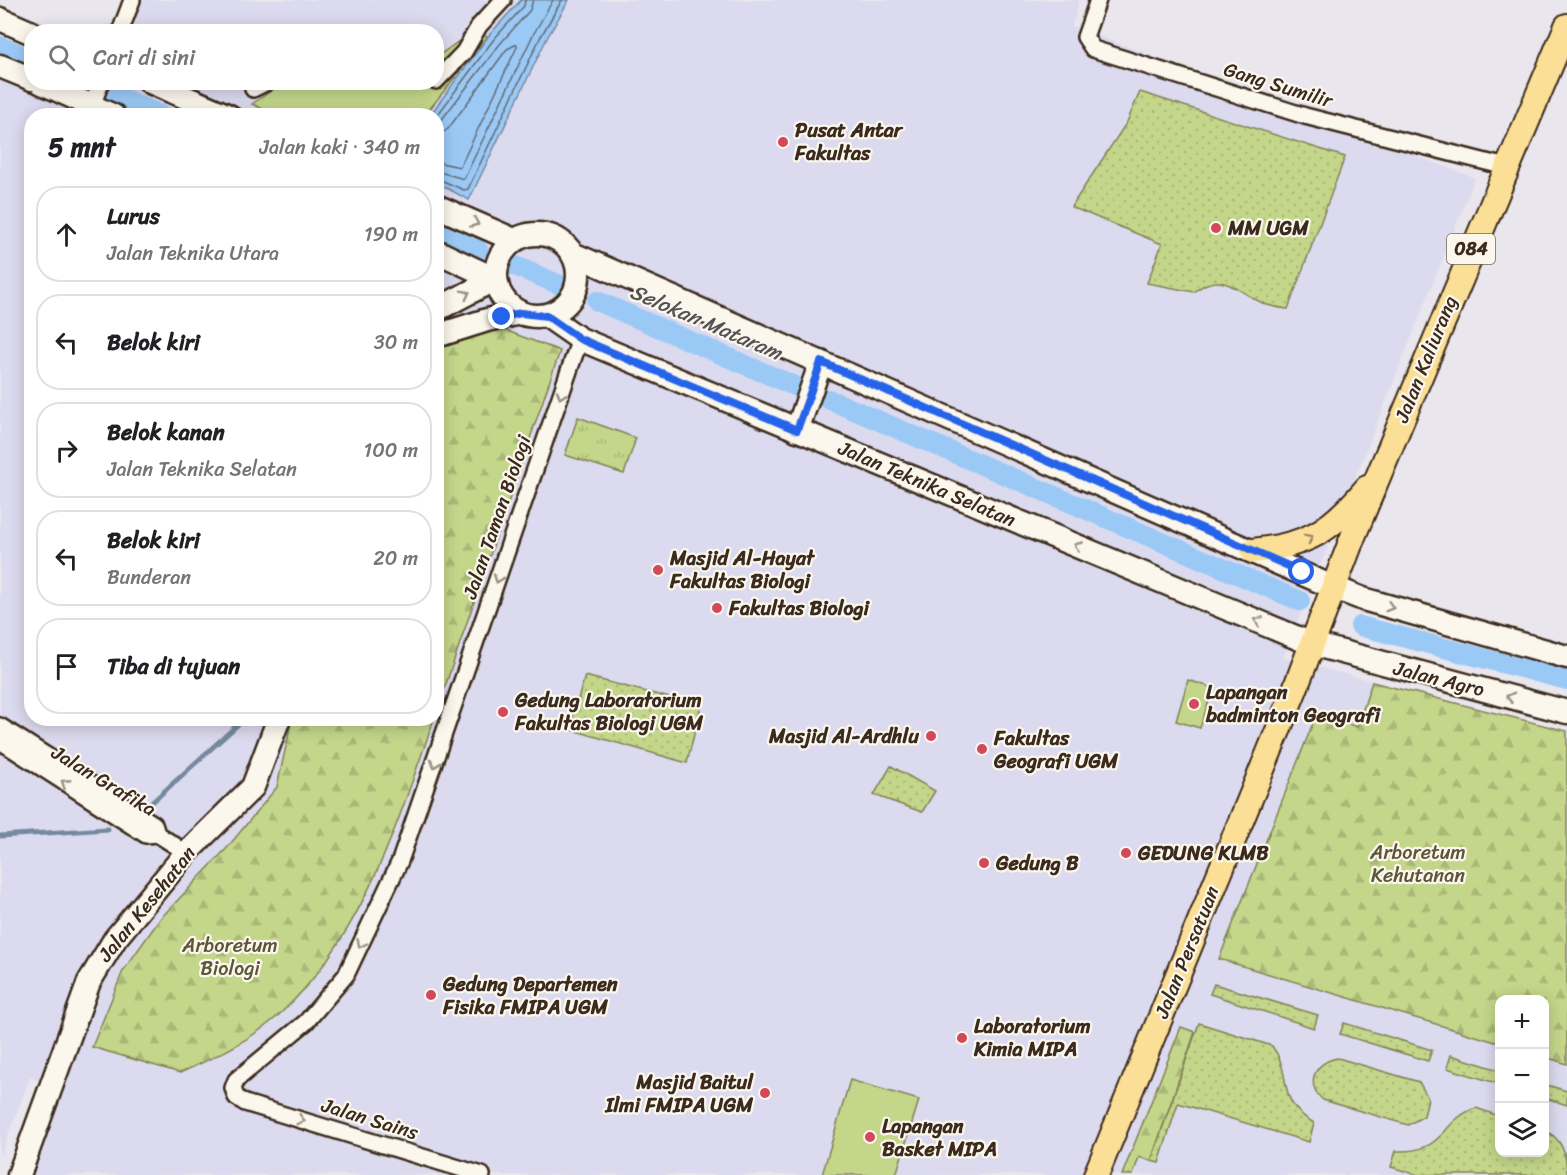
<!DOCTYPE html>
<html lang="id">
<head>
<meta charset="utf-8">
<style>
  :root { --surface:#fff; --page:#f2f2f2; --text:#202124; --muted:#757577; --line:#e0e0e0 }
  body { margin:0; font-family:Sriracha,sans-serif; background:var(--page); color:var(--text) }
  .controls { position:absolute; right:18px; bottom:18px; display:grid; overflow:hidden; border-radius:12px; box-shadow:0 3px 15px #0003 }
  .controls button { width:54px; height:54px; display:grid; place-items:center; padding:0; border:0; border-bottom:2px solid var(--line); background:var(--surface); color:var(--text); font:30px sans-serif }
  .stop { position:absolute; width:18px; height:18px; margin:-14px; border:4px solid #2563eb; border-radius:50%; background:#fff }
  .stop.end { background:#2563eb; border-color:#fff; box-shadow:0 2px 6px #0008 }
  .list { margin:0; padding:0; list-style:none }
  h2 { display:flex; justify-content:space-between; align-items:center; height:78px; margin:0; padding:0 24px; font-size:26px }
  h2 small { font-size:20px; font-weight:400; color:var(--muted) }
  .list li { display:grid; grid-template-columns:39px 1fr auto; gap:18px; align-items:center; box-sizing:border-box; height:96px; margin:0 12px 12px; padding:0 12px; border:2px solid var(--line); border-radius:24px }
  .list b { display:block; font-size:22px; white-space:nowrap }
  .list p { margin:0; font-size:20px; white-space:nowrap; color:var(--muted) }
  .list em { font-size:20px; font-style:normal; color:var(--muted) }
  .icon { flex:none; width:33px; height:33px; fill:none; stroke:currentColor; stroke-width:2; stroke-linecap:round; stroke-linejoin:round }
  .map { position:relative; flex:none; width:1567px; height:1175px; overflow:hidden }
  .search { position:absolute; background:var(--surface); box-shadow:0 3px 15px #0003; left:24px; top:24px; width:420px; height:66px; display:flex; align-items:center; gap:15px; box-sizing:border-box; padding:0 21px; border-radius:24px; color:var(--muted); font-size:22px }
  .panel { position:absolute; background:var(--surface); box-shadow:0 3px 15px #0003; left:24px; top:108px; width:420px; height:618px; border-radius:24px }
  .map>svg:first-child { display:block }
</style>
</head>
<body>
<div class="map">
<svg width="1567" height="1175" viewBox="0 0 1567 1175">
  <defs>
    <pattern id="grass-tufts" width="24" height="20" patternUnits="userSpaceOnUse" patternTransform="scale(1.5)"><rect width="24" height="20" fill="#c4d68a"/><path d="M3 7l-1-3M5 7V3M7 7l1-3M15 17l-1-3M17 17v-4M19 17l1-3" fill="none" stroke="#a9b877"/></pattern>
    <pattern id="forest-firs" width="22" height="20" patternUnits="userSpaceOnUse" patternTransform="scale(1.5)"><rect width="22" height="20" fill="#c4d68a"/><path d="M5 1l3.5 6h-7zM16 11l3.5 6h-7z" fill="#a9b877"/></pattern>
    <pattern id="park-dots" width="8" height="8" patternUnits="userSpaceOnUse" patternTransform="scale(1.5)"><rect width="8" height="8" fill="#c4d68a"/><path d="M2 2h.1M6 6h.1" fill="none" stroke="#a9b877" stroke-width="1.8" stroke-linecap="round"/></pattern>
  </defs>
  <rect width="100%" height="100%" fill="#e9e6ed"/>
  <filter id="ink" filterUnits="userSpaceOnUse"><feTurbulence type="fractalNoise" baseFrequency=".0167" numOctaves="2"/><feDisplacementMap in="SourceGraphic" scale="12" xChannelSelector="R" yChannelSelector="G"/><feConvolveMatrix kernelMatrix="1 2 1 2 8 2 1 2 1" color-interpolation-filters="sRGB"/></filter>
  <g filter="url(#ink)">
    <path fill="#dcdaee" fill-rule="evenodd" d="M 125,0 L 1079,0 L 1072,26 L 1475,178 L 1283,658 L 1567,731 L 1567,1175 L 32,1175 L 63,1091 L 30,1077 L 0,1157 L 0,79 L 82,114 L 95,83 L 436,82 L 436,32 L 114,31 ZM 32,116 L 436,116 L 436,718 L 32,718 ZM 1500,1000 L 1544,1000 L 1544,1152 L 1500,1152 Z"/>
    <path fill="url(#grass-tufts)" stroke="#808054" stroke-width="1.5" d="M 578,417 L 636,438 L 624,474 L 565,455 Z"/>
    <g fill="url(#forest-firs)" stroke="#808054" stroke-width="1.5">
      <path d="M 494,329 L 502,329 L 560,351 L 437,710 L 437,349 L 459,339 Z"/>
      <path d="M 1372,682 L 1567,731 L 1567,1064 L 1545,1057 L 1544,1000 L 1500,1000 L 1499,1043 L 1219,959 L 1317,713 L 1357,727 Z"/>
      <path d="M 292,719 L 434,719 C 398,821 364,935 282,1012 C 254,1039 215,1057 180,1073 L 92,1047 L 123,971 L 160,919 L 227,848 L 277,787 Z"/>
      <path d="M 1181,1027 L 1195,1032 L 1151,1161 L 1139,1157 L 1133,1175 L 1122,1175 Z"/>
    </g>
    <g fill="url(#park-dots)" stroke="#808054" stroke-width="1.5">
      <path d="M 1140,92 L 1345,157 L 1288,309 C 1281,308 1272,307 1265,304 C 1238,293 1222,268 1194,292 L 1147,283 L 1162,244 L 1071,207 L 1127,122 Z"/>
      <path d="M 585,676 L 701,706 L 687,763 L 569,729 Z"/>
      <path d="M 891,766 L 935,791 L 922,812 L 874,795 Z"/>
      <path d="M 1214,984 L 1318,1015 L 1314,1028 L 1210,994 Z"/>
      <path d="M 1199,1023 L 1272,1046 C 1294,1075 1274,1101 1314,1123 L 1309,1142 L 1178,1103 L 1159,1163 L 1151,1161 Z"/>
      <path d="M 1344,1023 L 1432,1050 L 1428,1061 L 1340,1034 Z"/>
      <path d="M 1451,1055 L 1499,1070 L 1499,1084 L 1447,1068 Z"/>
      <path d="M 1338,1058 L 1419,1082 L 1428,1098 L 1424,1116 L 1408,1125 L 1323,1100 C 1304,1084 1315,1061 1338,1058 Z"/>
      <path d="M 1544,1084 L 1567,1091 L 1567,1105 L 1545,1098 Z"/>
      <path d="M 1476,1108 L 1499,1116 L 1500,1152 L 1544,1152 L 1545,1131 C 1563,1138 1567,1157 1567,1175 L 1418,1175 L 1391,1167 L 1396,1151 C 1447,1153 1440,1120 1476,1108 Z"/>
    </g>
    <g fill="#c4d68a" stroke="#808054" stroke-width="1.5">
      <path d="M 477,28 L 487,37 L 425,115 L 276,115 L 252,104 L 283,83 L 436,82 L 437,57 Z"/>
      <path d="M 1188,680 L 1213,688 L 1200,728 L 1176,721 Z"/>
      <path d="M 850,1080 L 919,1100 L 896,1175 L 822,1175 Z"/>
    </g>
    <path fill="#9bc9f6" stroke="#7589a0" stroke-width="1.5" d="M 521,0 L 569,0 L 546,40 L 469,200 L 437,183 L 436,116 L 430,115 L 490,34 Z"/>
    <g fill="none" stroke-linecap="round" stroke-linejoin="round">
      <g stroke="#616a74" stroke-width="1.5">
        <path d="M 436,117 L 494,39 L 524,6 L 525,0"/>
        <path d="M 436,127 L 500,44 L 530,10 L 533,0"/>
        <path d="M 436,137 L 448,129 L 507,49 L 517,44 L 517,47 L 460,167 L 436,162"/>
        <path d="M 436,171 L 464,179 L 533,35 L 553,0"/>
        <path d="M 436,178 L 464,190 L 468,189 L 540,38 L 562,0"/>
      </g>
      <g stroke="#7589a0" stroke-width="5">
        <path d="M 148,806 L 245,718"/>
        <path d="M 0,836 L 108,829"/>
      </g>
      <g stroke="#9bc9f6" stroke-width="20">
        <path d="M 0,46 L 32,59"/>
        <path d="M 86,82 L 92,85"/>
        <path d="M 105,91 L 163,116"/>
        <path d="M 436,232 L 478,250"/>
        <path d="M 515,266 L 565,287"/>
        <path d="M 597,301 L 797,387"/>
        <path d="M 828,399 L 1300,601"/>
        <path d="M 1360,626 L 1567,680"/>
      </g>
      <defs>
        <g id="street">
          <path d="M 1098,0 L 1085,37 L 1093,49 L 1305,116 L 1506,167"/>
          <path d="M 120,32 L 132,0"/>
          <path d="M 436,81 L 464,52 L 479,26 L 503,0"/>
          <path d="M 253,89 L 267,82"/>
          <path d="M 92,106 L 101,82"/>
          <path d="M 0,726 L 154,824 L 157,834 L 176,846"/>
          <path d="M 0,741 L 146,835 L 157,834"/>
          <path d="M 482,1175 L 245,1103 L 236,1097 L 233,1088 L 236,1080 L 306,1022 L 346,975 L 400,861 L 580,339"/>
        </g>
        <g id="secondary">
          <path d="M 0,19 L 32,33"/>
          <path d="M 0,66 L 32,79"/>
          <path d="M 40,82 L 114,116"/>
          <path d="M 150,82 L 229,116"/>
          <path d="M 436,206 L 514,240"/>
          <circle cx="537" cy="275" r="41"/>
          <path d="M 436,251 L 495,279"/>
          <path d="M 573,254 L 1335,588 L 1363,599 L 1567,657"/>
          <path d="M 436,310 L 495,279"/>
          <path d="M 547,316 L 580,339 L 1312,644 L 1567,712"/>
          <path d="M 436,336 L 487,320 L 521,313"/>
          <path d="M 797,430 L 821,362"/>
          <path d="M 19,1175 L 89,982 L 115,939 L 186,853 L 253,787 L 279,718"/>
        </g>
        <g id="primary">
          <path d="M 1253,551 C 1308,545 1331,531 1367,488"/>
          <path d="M 1096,1175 L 1295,689 L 1354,534 L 1567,26"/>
        </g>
      </defs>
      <use href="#street" stroke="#3b2a1e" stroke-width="20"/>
      <use href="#secondary" stroke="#3b2a1e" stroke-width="27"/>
      <use href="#primary" stroke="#3b2a1e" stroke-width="28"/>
      <use href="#street" stroke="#fbf7ec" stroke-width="15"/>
      <use href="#secondary" stroke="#fbf7ec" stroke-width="22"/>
      <use href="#primary" stroke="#fbdf96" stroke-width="24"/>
    </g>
    <defs><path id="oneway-chevron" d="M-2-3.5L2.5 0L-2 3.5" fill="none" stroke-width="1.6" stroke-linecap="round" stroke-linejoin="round" transform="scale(1.5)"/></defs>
    <g stroke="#9b9085">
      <use href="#oneway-chevron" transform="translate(475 223) rotate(24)"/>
      <use href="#oneway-chevron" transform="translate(466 294) rotate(-27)"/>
      <use href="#oneway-chevron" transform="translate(561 395) rotate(109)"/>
      <use href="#oneway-chevron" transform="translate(1078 546) rotate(-157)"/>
      <use href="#oneway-chevron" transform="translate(498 579) rotate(109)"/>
      <use href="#oneway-chevron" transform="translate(1390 607) rotate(16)"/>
      <use href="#oneway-chevron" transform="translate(1258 621) rotate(-157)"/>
      <use href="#oneway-chevron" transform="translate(1510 697) rotate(-166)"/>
      <use href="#oneway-chevron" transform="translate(435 764) rotate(109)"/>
      <use href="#oneway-chevron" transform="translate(65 783) rotate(-147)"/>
      <use href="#oneway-chevron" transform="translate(361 944) rotate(115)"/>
      <use href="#oneway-chevron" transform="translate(301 1120) rotate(17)"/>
    </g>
    <use stroke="#9b845a" href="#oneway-chevron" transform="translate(1309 538) rotate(-29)"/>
  </g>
  <g fill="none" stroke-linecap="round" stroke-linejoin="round" filter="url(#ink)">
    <path stroke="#2563eb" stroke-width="8" d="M 502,317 L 521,313 L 547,316 L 580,339 L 797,430 L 821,362 L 1302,572"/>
  </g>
  <g fill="#d1495b" stroke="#fbf7ec" stroke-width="2">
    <circle cx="783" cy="142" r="6"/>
    <circle cx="1216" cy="228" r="6"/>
    <circle cx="658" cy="570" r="6"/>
    <circle cx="717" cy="608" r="6"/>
    <circle cx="1194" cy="704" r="6"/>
    <circle cx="503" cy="712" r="6"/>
    <circle cx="931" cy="736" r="6"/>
    <circle cx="982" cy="749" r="6"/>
    <circle cx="1126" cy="853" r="6"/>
    <circle cx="984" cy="863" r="6"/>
    <circle cx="431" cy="995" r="6"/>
    <circle cx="962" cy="1038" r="6"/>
    <circle cx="765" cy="1093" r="6"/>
    <circle cx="870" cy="1137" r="6"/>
  </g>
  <g text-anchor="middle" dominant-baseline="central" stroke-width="4.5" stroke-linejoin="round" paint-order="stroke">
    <rect fill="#fbf7ec" stroke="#75685c" stroke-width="1.5" x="1447" y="234" width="48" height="30" rx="4.5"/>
    <g font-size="18" font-weight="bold" fill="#3b2a1e">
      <text x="1471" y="249">084</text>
    </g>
    <g font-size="20" fill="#3b2a1e" stroke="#fbf7ec">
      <text transform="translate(1278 85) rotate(17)">Gang Sumilir</text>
      <text transform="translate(1426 359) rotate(-68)">Jalan Kaliurang</text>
      <text transform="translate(927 484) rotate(23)">Jalan Teknika Selatan</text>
      <text transform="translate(497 517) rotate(-71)">Jalan Taman Biologi</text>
      <text transform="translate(1439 679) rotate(14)">Jalan Agro</text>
      <text transform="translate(104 781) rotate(31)">Jalan Grafika</text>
      <text transform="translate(147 904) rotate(-51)">Jalan Kesehatan</text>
      <text transform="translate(1187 952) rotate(-68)">Jalan Persatuan</text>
      <text transform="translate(370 1119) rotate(17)">Jalan Sains</text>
    </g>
    <g font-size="20" font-weight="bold" fill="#3b2a1e" stroke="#fbf7ec" text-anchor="start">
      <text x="795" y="130">Pusat Antar<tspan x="795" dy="23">Fakultas</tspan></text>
      <text x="1228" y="228">MM UGM</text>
      <text x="670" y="558">Masjid Al-Hayat<tspan x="670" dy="23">Fakultas Biologi</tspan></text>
      <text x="729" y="608">Fakultas Biologi</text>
      <text x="1206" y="692">Lapangan<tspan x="1206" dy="23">badminton Geografi</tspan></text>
      <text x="515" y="700">Gedung Laboratorium<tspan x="515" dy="23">Fakultas Biologi UGM</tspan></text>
      <text x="919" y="736" text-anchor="end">Masjid Al-Ardhlu</text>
      <text x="994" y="738">Fakultas<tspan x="994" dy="23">Geografi UGM</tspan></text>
      <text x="1138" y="853">GEDUNG KLMB</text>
      <text x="996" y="863">Gedung B</text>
      <text x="443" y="984">Gedung Departemen<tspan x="443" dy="23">Fisika FMIPA UGM</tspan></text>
      <text x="974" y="1026">Laboratorium<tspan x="974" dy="23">Kimia MIPA</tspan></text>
      <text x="753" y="1082" text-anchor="end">Masjid Baitul<tspan x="753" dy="23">Ilmi FMIPA UGM</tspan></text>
      <text x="882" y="1126">Lapangan<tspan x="882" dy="23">Basket MIPA</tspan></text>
    </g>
    <g font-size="20" fill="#5d5539" stroke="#fbf7ec">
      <text x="1418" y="852">Arboretum<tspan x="1418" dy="23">Kehutanan</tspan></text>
      <text x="230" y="945">Arboretum<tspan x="230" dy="23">Biologi</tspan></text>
    </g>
    <g font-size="21" font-style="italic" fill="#535254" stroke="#fbf7ec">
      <text transform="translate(706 322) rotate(23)">Selokan Mataram</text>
    </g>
  </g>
</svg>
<div class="controls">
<button>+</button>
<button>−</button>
<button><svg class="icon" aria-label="layers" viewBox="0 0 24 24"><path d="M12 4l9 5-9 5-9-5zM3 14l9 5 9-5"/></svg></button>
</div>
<div class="stop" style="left:1302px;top:572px"></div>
<div class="stop end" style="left:502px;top:317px"></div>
<div class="search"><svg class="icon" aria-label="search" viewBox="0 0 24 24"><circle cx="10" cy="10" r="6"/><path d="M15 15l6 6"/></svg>Cari di sini</div>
<section class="panel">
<h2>5 mnt<small>Jalan kaki · 340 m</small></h2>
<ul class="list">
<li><svg class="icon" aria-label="ahead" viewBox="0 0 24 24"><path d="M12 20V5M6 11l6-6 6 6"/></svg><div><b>Lurus</b><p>Jalan Teknika Utara</p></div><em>190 m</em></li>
<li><svg class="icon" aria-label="left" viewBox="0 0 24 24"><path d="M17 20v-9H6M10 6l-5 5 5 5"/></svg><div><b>Belok kiri</b></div><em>30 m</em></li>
<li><svg class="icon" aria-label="right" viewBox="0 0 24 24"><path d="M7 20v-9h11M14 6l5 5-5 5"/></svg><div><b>Belok kanan</b><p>Jalan Teknika Selatan</p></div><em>100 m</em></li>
<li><svg class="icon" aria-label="left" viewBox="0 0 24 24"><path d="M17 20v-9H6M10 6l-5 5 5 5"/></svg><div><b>Belok kiri</b><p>Bunderan</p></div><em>20 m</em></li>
<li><svg class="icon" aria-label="arrive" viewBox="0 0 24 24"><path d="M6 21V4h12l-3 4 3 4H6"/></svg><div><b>Tiba di tujuan</b></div></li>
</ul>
</section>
</div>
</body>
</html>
